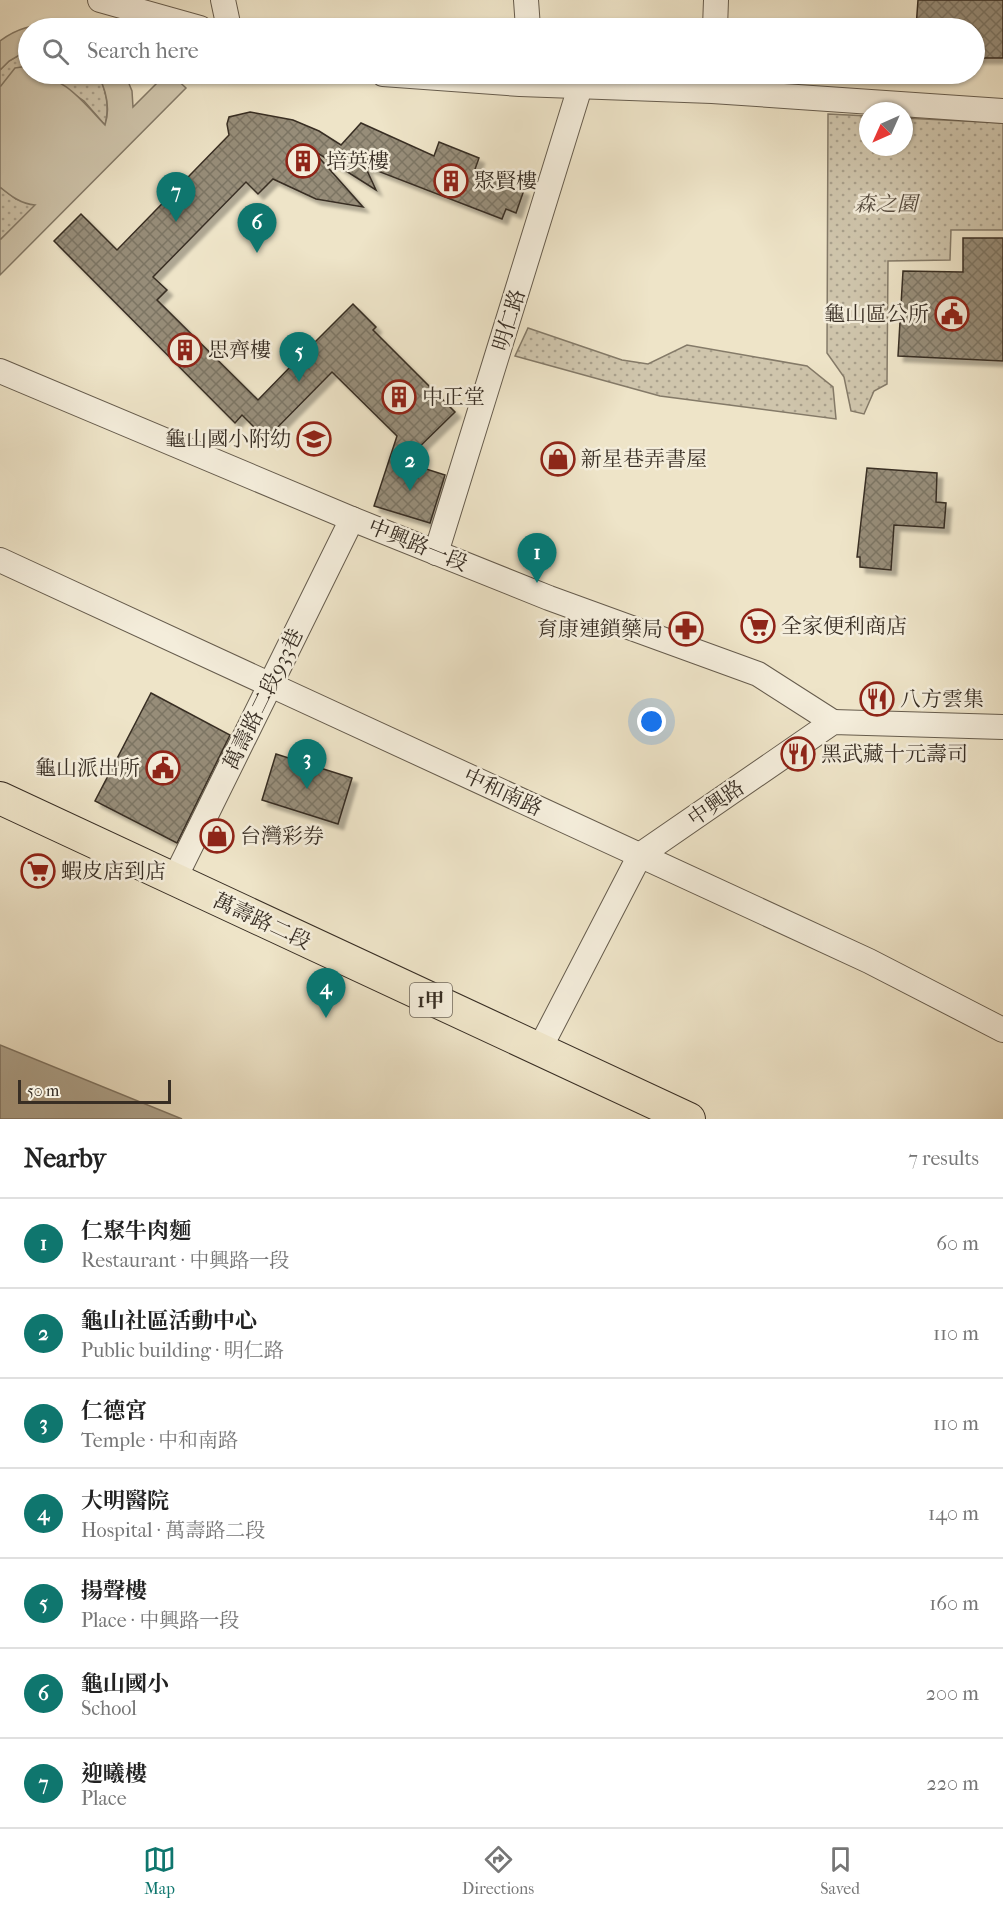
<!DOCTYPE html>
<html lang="en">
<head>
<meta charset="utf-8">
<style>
  :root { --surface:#fff; --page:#f2f2f2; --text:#222; --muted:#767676; --line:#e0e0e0; --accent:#0f766e }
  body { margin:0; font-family:"IM FELL French Canon","Noto Serif TC",serif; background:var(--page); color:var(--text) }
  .compass { position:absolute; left:859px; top:102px; width:54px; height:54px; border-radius:50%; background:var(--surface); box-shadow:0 2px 4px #0004; rotate:225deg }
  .scale { position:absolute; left:18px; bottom:15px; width:153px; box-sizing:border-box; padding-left:6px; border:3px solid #382e24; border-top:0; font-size:16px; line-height:21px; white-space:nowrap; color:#382e24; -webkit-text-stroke:4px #f4eddb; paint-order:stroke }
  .you { position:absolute; left:652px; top:722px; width:21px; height:21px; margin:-15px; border:4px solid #fff; border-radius:50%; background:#1a73e8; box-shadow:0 0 0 9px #1a73e833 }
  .badge { display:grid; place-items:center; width:39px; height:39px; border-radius:50%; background:var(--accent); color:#fff; font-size:20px; font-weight:700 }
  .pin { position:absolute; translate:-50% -50px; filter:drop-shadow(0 2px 3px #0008) }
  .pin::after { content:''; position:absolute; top:32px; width:21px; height:18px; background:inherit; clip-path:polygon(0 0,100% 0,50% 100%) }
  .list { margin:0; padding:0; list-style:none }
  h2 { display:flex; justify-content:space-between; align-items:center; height:78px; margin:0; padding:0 24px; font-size:26px }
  h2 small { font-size:20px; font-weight:400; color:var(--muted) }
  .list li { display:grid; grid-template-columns:39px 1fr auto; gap:18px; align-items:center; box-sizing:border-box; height:90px; padding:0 24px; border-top:2px solid var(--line) }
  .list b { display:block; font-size:22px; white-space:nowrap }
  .list p { margin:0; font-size:20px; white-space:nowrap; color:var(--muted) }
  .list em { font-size:20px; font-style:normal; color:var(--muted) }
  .icon { flex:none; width:33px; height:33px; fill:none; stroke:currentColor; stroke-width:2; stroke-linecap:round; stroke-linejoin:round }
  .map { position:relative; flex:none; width:1003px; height:1119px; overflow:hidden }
  .search { position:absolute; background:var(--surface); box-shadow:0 2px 4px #0004; left:18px; right:18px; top:18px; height:66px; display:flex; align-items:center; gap:15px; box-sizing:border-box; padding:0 21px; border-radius:33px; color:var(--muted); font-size:22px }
  .sheet { height:708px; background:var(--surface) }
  nav { display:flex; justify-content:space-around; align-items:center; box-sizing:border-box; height:84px; border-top:2px solid var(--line); background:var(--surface); font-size:16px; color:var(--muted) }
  nav a { display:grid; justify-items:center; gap:3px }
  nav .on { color:var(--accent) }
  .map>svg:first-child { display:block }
</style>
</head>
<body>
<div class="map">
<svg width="1003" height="1119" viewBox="0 0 1003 1119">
  <defs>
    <pattern id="grass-dots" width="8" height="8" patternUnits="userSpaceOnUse" patternTransform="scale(1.5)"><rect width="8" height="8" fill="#cfc5ac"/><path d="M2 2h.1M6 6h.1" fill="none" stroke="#a9a08c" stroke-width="1.8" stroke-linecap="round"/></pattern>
    <pattern id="building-cross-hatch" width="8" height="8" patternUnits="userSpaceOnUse" patternTransform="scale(1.5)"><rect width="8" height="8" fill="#978d79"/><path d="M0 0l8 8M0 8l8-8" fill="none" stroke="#7c7463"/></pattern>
    <filter id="shadow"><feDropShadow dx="5.5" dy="5.5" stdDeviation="1.5" flood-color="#0004"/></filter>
  </defs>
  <rect width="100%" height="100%" fill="#eee4c8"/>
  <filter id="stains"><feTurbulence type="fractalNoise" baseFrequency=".00333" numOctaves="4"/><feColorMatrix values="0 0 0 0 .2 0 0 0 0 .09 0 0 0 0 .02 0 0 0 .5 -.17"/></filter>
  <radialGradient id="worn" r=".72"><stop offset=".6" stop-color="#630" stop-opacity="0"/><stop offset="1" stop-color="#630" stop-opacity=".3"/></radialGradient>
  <g fill="url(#grass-dots)" stroke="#847a68" stroke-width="1.5">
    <path d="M 28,50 L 28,66 L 0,87 L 0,70 L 9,61 Z"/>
    <path d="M 45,74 L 98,74 C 106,91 110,106 105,125 L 84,101 Z"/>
    <path d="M 828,114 L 868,116 L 868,147 L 904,147 L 904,118 L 1003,123 L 1003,230 L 951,230 L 950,260 L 888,261 L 887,384 L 874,391 L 864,414 L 851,411 L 844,377 L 827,353 Z"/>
    <path d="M 0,187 L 16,199 L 36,205 L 0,240 Z"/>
    <path d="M 528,328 L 622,360 L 648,364 L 687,345 L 807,366 L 833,387 L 836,419 L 660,396 L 515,356 Z"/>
  </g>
  <g fill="#cfc5ac" stroke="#847a68" stroke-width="1.5">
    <path d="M 53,24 L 70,28 L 28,28 L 28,50 L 9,61 L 0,70 L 0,41 C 17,28 32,25 53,24 Z"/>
    <path d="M 28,66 L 28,74 C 63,74 83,102 105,125 C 111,107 106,90 98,74 L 125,74 L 132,91 L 133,107 L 166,74 L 171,74 L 186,88 L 0,275 L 0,240 L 35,205 C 21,204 11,196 0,187 L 0,87 L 15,68 Z"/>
  </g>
  <path fill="#b0a690" stroke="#807665" stroke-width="1.5" d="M 0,1045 L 182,1119 L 0,1119 Z"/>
  <g fill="url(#building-cross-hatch)" stroke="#382e24" stroke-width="1.5" filter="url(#shadow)">
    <path d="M 918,0 L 1003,0 L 1003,58 L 975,58 L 975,28 L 916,28 Z"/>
    <path d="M 250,112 L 293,120 L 319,131 L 341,145 L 361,123 L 434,156 L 439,142 L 479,158 L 474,172 L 524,190 L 516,213 L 506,209 L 502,219 L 365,166 L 376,190 L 316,152 L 315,153 L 363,207 L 316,199 L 273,179 L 258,194 L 246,182 L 153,277 L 167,290 L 157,300 L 258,400 L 293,364 L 284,355 L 303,336 L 312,345 L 353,304 L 376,327 L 373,330 L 455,412 L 404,462 L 445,475 L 430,523 L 374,506 L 397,436 L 332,372 L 266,439 L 242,415 L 235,423 L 54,241 L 81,214 L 117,250 L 229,135 L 227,124 L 229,117 Z"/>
    <path d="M 963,238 L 1003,238 L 1003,361 L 898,356 L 903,271 L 963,272 Z"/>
    <path d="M 867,468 L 937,473 L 936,502 L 946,503 L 944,528 L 894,525 L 891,570 L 860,567 L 860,557 L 857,557 Z"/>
    <path d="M 151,693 L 230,735 L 177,843 L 95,801 Z"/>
    <path d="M 276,754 L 352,778 L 338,824 L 262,800 Z"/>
  </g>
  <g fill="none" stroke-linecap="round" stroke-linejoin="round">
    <defs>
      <g id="minor">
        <path d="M 100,0 L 200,28"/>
        <path d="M 223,0 L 229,28"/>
        <path d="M 526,0 L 528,28"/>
        <path d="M 715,28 L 716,0"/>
        <path d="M 383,74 L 520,84 L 712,91 L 1003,111"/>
        <path d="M 0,371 L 352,519 L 549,598 L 758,674 L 833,722"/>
        <path d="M 436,553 L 580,87"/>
        <path d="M 0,560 L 869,961 L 1003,1030"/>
        <path d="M 174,880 L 352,519"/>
        <path d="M 539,1050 L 640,855 L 833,722 L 1003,727"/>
      </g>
      <path id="major" d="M 0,798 L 689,1119"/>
    </defs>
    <use href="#minor" stroke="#665c4d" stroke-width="26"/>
    <use href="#major" stroke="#382e24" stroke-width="34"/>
    <use href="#minor" stroke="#f4eddb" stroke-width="24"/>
    <use href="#major" stroke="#eee4c8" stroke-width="32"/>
  </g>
  <defs>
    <symbol id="building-ring" viewBox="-11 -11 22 22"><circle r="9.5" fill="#f4eddb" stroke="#8f2418" stroke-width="1.5"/><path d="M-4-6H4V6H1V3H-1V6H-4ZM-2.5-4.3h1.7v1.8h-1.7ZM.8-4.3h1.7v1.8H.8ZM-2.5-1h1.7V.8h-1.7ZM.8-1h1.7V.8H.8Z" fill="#8f2418"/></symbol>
    <symbol id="civic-ring" viewBox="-11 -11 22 22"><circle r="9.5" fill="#f4eddb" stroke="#8f2418" stroke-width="1.5"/><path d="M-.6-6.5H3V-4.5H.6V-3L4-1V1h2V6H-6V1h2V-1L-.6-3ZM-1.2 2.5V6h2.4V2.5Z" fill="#8f2418"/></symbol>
    <symbol id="school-ring" viewBox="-11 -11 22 22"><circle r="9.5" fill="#f4eddb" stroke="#8f2418" stroke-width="1.5"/><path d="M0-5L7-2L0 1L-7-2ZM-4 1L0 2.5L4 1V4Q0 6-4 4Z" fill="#8f2418"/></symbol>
    <symbol id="shop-ring" viewBox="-11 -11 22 22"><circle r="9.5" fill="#f4eddb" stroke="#8f2418" stroke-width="1.5"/><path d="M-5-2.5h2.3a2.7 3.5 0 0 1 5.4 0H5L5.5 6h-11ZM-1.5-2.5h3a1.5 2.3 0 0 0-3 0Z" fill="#8f2418"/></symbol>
    <symbol id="supermarket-ring" viewBox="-11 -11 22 22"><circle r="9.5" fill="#f4eddb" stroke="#8f2418" stroke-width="1.5"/><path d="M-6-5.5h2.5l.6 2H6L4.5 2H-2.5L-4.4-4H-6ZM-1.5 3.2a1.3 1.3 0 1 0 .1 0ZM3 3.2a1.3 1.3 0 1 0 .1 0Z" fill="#8f2418"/></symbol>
    <symbol id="pharmacy-ring" viewBox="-11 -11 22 22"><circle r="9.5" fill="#f4eddb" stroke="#8f2418" stroke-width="1.5"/><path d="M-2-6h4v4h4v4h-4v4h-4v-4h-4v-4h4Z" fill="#8f2418"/></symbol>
    <symbol id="restaurant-ring" viewBox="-11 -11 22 22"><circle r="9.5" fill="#f4eddb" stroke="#8f2418" stroke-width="1.5"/><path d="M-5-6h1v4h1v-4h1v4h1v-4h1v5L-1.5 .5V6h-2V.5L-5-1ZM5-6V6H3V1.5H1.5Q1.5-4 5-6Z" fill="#8f2418"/></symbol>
  </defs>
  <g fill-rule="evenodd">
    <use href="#building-ring" x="284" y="142" width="38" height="38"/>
    <use href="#building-ring" x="432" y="162" width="38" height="38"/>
    <use href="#civic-ring" x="933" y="295" width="38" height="38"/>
    <use href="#building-ring" x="166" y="331" width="38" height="38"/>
    <use href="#building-ring" x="380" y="378" width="38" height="38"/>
    <use href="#school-ring" x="295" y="420" width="38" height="38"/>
    <use href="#shop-ring" x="539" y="440" width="38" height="38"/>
    <use href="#supermarket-ring" x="739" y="607" width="38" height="38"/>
    <use href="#pharmacy-ring" x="667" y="610" width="38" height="38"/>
    <use href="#restaurant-ring" x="858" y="680" width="38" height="38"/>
    <use href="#restaurant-ring" x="779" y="735" width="38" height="38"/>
    <use href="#civic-ring" x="144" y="749" width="38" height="38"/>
    <use href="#shop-ring" x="198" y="817" width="38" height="38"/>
    <use href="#supermarket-ring" x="19" y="852" width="38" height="38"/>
  </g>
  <g text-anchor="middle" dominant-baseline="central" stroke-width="5" stroke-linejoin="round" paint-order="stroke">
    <rect fill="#f4eddb" stroke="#70675b" stroke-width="1.5" x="410" y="983" width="42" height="34" rx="4.5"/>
    <g font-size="20" font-weight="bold" fill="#382e24">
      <text x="431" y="1000">1甲</text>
    </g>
    <g font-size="21" fill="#382e24" stroke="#f4eddb" text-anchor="start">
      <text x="326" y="161">培英樓</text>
      <text x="474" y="181">聚賢樓</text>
      <text x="929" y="314" text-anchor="end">龜山區公所</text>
      <text x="208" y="350">思齊樓</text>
      <text x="422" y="397">中正堂</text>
      <text x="291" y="439" text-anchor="end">龜山國小附幼</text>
      <text x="581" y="459">新星巷弄書屋</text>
      <text x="781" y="626">全家便利商店</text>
      <text x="663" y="629" text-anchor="end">育康連鎖藥局</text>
      <text x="900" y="699">八方雲集</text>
      <text x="821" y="754">黑武藏十元壽司</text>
      <text x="140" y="768" text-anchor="end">龜山派出所</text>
      <text x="240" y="836">台灣彩券</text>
      <text x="61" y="871">蝦皮店到店</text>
    </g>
    <g font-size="21" font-style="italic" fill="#564c3f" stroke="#f4eddb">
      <text x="886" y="204">森之園</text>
    </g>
    <g font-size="21" fill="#382e24" stroke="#f4eddb">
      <text transform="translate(509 320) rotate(-73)">明仁路</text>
      <text transform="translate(418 545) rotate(22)">中興路一段</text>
      <text transform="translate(263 699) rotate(-64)">萬壽路二段933巷</text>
      <text transform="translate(503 792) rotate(25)">中和南路</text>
      <text transform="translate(716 803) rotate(-35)">中興路</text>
      <text transform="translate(262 921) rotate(25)">萬壽路二段</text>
    </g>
  </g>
  <rect width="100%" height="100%" filter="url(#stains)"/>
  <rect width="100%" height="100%" fill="url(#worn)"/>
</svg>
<svg class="compass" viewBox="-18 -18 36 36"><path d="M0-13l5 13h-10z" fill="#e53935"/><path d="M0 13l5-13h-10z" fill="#767676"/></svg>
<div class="scale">50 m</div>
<div class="you"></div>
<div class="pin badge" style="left:537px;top:583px">1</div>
<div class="pin badge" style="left:410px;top:491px">2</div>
<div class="pin badge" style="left:307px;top:789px">3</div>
<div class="pin badge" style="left:326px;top:1018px">4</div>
<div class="pin badge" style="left:299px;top:382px">5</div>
<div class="pin badge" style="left:257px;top:253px">6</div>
<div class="pin badge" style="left:176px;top:222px">7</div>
<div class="search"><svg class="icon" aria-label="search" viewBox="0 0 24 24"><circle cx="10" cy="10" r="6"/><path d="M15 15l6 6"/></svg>Search here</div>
</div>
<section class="sheet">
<h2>Nearby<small>7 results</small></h2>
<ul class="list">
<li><span class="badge">1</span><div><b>仁聚牛肉麵</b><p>Restaurant · 中興路一段</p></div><em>60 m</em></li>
<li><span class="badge">2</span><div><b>龜山社區活動中心</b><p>Public building · 明仁路</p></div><em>110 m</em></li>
<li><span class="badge">3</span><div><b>仁德宮</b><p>Temple · 中和南路</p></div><em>110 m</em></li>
<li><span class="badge">4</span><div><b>大明醫院</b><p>Hospital · 萬壽路二段</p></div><em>140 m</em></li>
<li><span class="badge">5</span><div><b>揚聲樓</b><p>Place · 中興路一段</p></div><em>160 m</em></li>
<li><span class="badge">6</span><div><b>龜山國小</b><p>School</p></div><em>200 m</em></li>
<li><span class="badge">7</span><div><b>迎曦樓</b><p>Place</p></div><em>220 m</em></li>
</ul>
</section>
<nav>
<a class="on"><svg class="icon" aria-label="map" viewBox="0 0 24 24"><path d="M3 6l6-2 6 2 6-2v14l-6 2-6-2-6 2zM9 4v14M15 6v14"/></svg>Map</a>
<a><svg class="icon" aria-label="directions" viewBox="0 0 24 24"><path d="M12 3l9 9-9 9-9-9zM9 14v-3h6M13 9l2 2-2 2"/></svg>Directions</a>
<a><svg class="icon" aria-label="saved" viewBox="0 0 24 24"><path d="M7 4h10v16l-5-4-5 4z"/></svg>Saved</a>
</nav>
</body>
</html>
